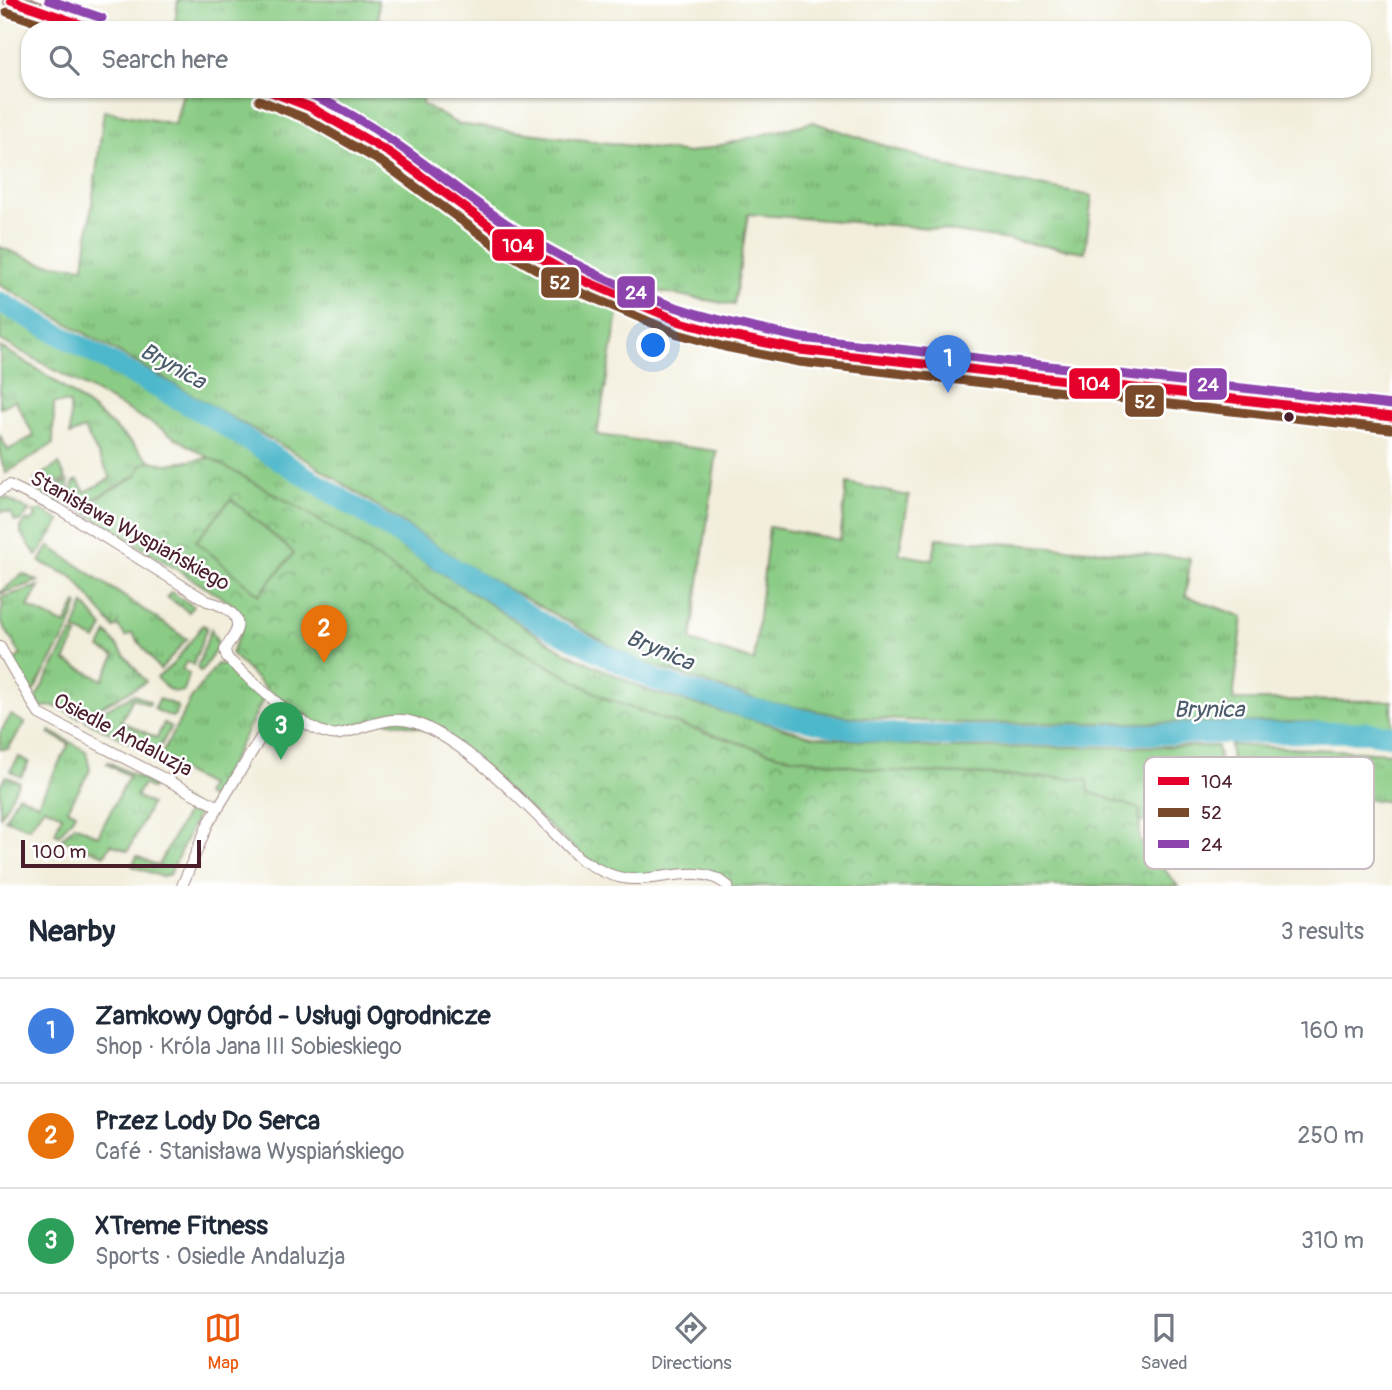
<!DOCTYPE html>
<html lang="en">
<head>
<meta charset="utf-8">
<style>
  :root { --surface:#fff; --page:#f6f6f7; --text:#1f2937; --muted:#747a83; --line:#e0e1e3; --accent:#ea580c }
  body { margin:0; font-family:Pangolin,sans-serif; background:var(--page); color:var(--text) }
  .scale { position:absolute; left:21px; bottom:18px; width:180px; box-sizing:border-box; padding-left:7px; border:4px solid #4a1f2b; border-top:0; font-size:19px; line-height:24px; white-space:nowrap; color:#4a1f2b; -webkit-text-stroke:5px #fff; paint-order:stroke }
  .you { position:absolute; left:654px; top:346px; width:24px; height:24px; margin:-18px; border:5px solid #fff; border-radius:50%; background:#1a73e8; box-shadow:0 0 0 10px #1a73e833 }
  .badge { display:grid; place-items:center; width:46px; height:46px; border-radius:50%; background:var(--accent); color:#fff; font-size:23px; font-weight:700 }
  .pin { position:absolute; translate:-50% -58px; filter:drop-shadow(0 2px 4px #0008) }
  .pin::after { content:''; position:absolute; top:37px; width:24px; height:21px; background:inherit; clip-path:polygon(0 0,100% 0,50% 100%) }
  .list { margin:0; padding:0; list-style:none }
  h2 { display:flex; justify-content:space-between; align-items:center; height:91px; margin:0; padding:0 28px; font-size:30px }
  h2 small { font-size:23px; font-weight:400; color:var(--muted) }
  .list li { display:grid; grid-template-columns:46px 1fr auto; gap:21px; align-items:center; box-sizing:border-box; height:105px; padding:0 28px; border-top:2px solid var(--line) }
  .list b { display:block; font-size:26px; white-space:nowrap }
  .list p { margin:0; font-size:23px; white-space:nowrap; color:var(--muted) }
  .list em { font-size:23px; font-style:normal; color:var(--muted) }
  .icon { flex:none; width:38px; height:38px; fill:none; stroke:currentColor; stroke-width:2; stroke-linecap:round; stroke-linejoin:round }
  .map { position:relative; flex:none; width:1392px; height:886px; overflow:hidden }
  .search { position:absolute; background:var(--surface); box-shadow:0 2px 5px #0004; left:21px; right:21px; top:21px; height:77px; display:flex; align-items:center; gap:18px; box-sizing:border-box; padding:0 24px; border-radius:28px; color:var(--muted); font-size:26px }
  .sheet { height:406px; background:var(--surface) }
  nav { display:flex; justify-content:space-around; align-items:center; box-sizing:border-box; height:98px; border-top:2px solid var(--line); background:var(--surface); font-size:19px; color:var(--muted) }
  nav a { display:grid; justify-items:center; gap:4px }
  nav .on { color:var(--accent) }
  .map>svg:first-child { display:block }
</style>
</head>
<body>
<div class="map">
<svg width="1392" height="886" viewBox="0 0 1392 886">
  <defs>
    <pattern id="grass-tufts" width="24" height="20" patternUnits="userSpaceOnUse" patternTransform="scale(1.75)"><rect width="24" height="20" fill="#8acc85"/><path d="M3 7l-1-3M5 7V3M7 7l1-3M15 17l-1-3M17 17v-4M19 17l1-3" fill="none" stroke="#73a56d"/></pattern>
    <pattern id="park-crowns" width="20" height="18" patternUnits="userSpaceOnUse" patternTransform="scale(1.75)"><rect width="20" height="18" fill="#8acc85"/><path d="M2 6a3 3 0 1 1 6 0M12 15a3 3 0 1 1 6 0" fill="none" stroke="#73a56d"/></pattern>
  </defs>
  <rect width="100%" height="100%" fill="#fff"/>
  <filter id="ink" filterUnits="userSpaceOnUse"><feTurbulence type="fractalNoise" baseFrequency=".0143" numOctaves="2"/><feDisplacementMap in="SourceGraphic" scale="14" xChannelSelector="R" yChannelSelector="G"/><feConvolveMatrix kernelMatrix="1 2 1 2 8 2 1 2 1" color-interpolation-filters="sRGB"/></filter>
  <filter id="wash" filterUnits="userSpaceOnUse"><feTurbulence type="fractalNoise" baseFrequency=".00686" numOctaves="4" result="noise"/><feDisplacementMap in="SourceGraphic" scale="28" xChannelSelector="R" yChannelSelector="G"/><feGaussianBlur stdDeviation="1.57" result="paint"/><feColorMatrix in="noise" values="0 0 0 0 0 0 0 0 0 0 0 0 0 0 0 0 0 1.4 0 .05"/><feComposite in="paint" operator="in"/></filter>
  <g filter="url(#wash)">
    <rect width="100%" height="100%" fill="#f2eedb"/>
    <g fill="url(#grass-tufts)" stroke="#6a7658" stroke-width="2">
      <path d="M 178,0 L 378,0 L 379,24 L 405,30 L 174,30 Z"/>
      <path d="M 184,89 L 423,89 L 422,104 L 458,124 L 689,153 L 813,122 L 965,172 L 1092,196 L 1085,252 L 930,228 L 748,214 L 734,305 L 623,285 L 597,435 L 717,451 L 691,641 L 754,661 L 769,527 L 840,540 L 847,483 L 909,496 L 899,554 L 932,560 L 937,538 L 1190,558 L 1186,596 L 1243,617 L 1233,700 L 1392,701 L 1392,726 L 1300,722 L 968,724 L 850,717 L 761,701 L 641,662 L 477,572 L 310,462 L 0,285 L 0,247 L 41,263 L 84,267 L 104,111 L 175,124 Z"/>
      <path d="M 0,310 L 236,441 L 563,651 L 651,692 L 812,736 L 938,748 L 1217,746 L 1225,792 L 1160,794 L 1160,821 L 1140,822 L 1140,840 L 777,763 L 609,710 L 180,463 L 209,458 L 148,421 L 0,340 Z"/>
      <path d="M 0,347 C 56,377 105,417 151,461 L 142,465 L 136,476 L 78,508 L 68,502 L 74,482 L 78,480 L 85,492 L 111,478 L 84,429 L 70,435 L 70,403 L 54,403 L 53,444 L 6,473 L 0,456 L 0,436 L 8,450 L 34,436 L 15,400 L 0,408 Z"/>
      <path d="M 59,464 L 66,479 L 59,483 L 55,479 L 51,482 L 57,487 L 68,481 C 70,490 65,499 57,505 L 39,497 L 46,487 L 35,479 Z"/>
      <path d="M 3,498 L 6,498 L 30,511 L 20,521 L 15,521 L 11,513 L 3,511 L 0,512 L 0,500 Z"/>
      <path d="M 42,510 L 60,521 L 37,556 L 21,533 L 21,527 L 27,520 L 30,522 L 36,517 L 34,512 Z"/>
      <path d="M 49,546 L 187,639 L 160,670 L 132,633 L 126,637 L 118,626 L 114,628 L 73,577 L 40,562 Z"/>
      <path d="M 23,574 L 38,581 L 0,594 L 0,593 Z"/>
      <path d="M 39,586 L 28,607 L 65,625 L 76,603 L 78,604 L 69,629 L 32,694 L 13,661 L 21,655 L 0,620 L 3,601 L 0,598 Z"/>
      <path d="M 171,592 L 193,606 L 189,612 L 167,597 Z"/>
      <path d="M 84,604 L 103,627 L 96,640 L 74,630 Z"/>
      <path d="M 203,625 L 207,627 L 193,665 L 187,661 L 182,669 L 189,674 L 184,691 C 171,695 165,686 157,678 L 174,663 Z"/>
      <path d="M 211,629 L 219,645 L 201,672 L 197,668 Z"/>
      <path d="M 72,633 L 77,635 L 65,661 L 103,680 L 115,656 L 100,648 L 107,633 L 146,682 L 80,718 L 54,706 L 42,707 L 35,699 Z"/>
      <path d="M 217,664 L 227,665 L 264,698 L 212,799 L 205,795 L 209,785 L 159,759 L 191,699 Z"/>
      <path d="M 134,694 L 150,702 L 149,705 L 133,698 L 121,721 L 157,738 L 164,723 L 171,727 L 155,756 L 85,720 Z"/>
      <path d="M 159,699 L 176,705 L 178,708 L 175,716 L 171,717 L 154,709 Z"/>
      <path d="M 11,715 L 25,723 L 8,749 L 0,749 L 0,733 Z"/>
      <path d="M 50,731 L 86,751 L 90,770 L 68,809 L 76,813 L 59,835 L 55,833 L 62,815 L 44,807 L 29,828 L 5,819 L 18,795 L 38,804 L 69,744 L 49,733 Z"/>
      <path d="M 1230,745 L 1392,753 L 1392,802 L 1345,797 L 1235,793 Z"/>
      <path d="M 19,757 L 29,762 L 21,777 L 10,771 Z"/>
      <path d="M 108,762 L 154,785 L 152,789 L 143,784 L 136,796 L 151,804 L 128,851 L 111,844 L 105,855 L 61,839 L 75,825 L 98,836 L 129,776 L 107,764 Z"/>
      <path d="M 6,776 L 19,782 L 0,817 L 0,785 Z"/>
      <path d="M 169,794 L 193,806 L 197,816 L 170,874 L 162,877 L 132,866 L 137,856 L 158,866 L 188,810 L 167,798 Z"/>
    </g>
    <path fill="url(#park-crowns)" stroke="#6a7658" stroke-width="2" d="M 210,458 L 303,510 L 382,561 L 481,628 L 607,699 L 668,721 L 779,755 L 884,771 L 1087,779 L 1089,792 L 1139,809 L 1140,840 L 1178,886 L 732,886 L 725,879 L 617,873 L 584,857 L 442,732 L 375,719 L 337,731 L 322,728 L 266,689 L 231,653 L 243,626 L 238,611 L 229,602 L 78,508 L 136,476 L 142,465 L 151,461 L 167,464 Z"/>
    <path fill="#8acc85" stroke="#6a7658" stroke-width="2" d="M 231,499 L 294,553 L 259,595 L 196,541 Z"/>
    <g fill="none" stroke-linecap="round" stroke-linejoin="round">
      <path stroke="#4eb7cb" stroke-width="21" d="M 0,302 L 209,416 L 543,624 L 657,681 L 744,707 L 833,726 L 896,734 L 961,736 L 1366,732 L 1392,736"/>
    </g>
  </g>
  <g filter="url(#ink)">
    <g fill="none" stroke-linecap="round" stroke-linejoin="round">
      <defs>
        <g id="street">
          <path d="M 0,491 L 9,485 L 59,509 L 207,601 C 222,605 246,615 234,635 C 231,641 227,644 225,650 L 227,658 C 248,677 310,740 339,734 C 365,729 388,713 416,723 C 473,744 536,816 579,858 C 595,868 612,878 631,879 C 662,881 702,862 728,886"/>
          <path d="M 0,647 L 39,714 L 219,807"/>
          <path d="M 182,886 L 208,824 L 280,706"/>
        </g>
        <g id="secondary">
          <path d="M 11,0 L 98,30"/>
          <path d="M 263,89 L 310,107 L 390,153 L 509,240 L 573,276 L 637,305 L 681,322 L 727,335 L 800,350 L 1392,417"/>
        </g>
      </defs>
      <use href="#street" stroke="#9e8683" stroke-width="12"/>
      <use href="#secondary" stroke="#9e8683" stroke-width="17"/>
      <use href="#street" stroke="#fff" stroke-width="10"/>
      <use href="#secondary" stroke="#f9e7c3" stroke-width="14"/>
      <defs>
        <g id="bus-1">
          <path d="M 11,0 L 97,30"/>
          <path d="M 264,89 L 310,107 L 390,153 L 509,240 L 573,276 L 681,322 L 727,335 L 800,350 L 1392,417"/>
        </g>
        <g id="bus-2">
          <path d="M 7,12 L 60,30"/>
          <path d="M 259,100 L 305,118 L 383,163 L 502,250 L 568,287 L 678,334 L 725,347 L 799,362 L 1391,429"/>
        </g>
        <g id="bus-3">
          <path d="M 49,0 L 102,18"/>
          <path d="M 298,89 C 380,121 443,183 516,230 C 567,262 631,294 688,311 C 726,323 764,330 802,338 L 1392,405"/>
        </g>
      </defs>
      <use href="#bus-1" stroke="#fff" stroke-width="14"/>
      <use href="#bus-2" stroke="#fff" stroke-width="14"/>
      <use href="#bus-3" stroke="#fff" stroke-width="14"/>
      <use href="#bus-1" stroke="#e4002b" stroke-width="9"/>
      <use href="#bus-2" stroke="#7a4b2a" stroke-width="9"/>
      <use href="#bus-3" stroke="#8e44ad" stroke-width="9"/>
    </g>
  </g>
  <circle fill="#4a1f2b" stroke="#fff" stroke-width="2.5" cx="1289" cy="417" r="6"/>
  <g text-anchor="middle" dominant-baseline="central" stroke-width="5" stroke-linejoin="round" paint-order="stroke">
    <g font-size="21" fill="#4a1f2b" stroke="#fff">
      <text transform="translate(130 531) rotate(29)">Stanisława Wyspiańskiego</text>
      <text transform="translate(123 735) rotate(28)">Osiedle Andaluzja</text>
    </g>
    <g font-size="23" font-style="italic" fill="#4c5c6b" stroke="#fff">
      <text transform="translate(173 366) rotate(29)">Brynica</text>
      <text transform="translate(660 650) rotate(23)">Brynica</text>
      <text x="1209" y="709">Brynica</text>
    </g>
  </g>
  <rect x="1144" y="757" width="230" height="112" rx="10" fill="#fff" stroke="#c9bcbf" stroke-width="2"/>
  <rect x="1158" y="777" width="31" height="8" fill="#e4002b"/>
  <rect x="1158" y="808" width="31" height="9" fill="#7a4b2a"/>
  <rect x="1158" y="840" width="31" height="8" fill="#8e44ad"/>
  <g font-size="19" fill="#4a1f2b">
    <text x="1201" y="788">104</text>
    <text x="1201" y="819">52</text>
    <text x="1201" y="851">24</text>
  </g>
  <g stroke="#fff" stroke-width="2.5">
    <rect x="491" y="228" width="54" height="34" rx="7" fill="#e4002b"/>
    <rect x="540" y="266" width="40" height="33" rx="7" fill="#7a4b2a"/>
    <rect x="616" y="275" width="40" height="34" rx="7" fill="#8e44ad"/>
    <rect x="1068" y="367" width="53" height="33" rx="7" fill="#e4002b"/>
    <rect x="1188" y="367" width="40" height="34" rx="7" fill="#8e44ad"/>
    <rect x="1124" y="384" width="41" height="34" rx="7" fill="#7a4b2a"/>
  </g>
  <g font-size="19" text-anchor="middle" font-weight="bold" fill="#fff">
    <text x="518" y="252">104</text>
    <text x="560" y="289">52</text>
    <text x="636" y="299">24</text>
    <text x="1094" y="390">104</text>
    <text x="1208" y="391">24</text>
    <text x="1145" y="408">52</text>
  </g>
</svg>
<div class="scale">100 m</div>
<div class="you"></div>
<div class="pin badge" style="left:948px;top:393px;background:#3f7fe0">1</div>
<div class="pin badge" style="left:324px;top:663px;background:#e8710a">2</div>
<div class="pin badge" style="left:281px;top:760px;background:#2e9e5b">3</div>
<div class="search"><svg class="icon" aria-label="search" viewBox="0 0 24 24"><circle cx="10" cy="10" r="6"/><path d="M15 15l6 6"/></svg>Search here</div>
</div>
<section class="sheet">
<h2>Nearby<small>3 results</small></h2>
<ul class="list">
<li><span class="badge" style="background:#3f7fe0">1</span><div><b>Zamkowy Ogród - Usługi Ogrodnicze</b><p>Shop · Króla Jana III Sobieskiego</p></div><em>160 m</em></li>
<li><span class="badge" style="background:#e8710a">2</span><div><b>Przez Lody Do Serca</b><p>Café · Stanisława Wyspiańskiego</p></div><em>250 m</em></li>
<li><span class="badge" style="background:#2e9e5b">3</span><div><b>XTreme Fitness</b><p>Sports · Osiedle Andaluzja</p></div><em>310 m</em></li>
</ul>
</section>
<nav>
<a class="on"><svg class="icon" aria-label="map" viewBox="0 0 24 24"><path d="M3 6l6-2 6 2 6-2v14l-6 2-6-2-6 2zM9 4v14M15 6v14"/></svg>Map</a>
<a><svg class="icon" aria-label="directions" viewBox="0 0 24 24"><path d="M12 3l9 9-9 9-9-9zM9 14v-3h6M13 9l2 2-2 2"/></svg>Directions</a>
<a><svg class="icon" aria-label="saved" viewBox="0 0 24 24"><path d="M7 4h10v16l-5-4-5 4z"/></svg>Saved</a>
</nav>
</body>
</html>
